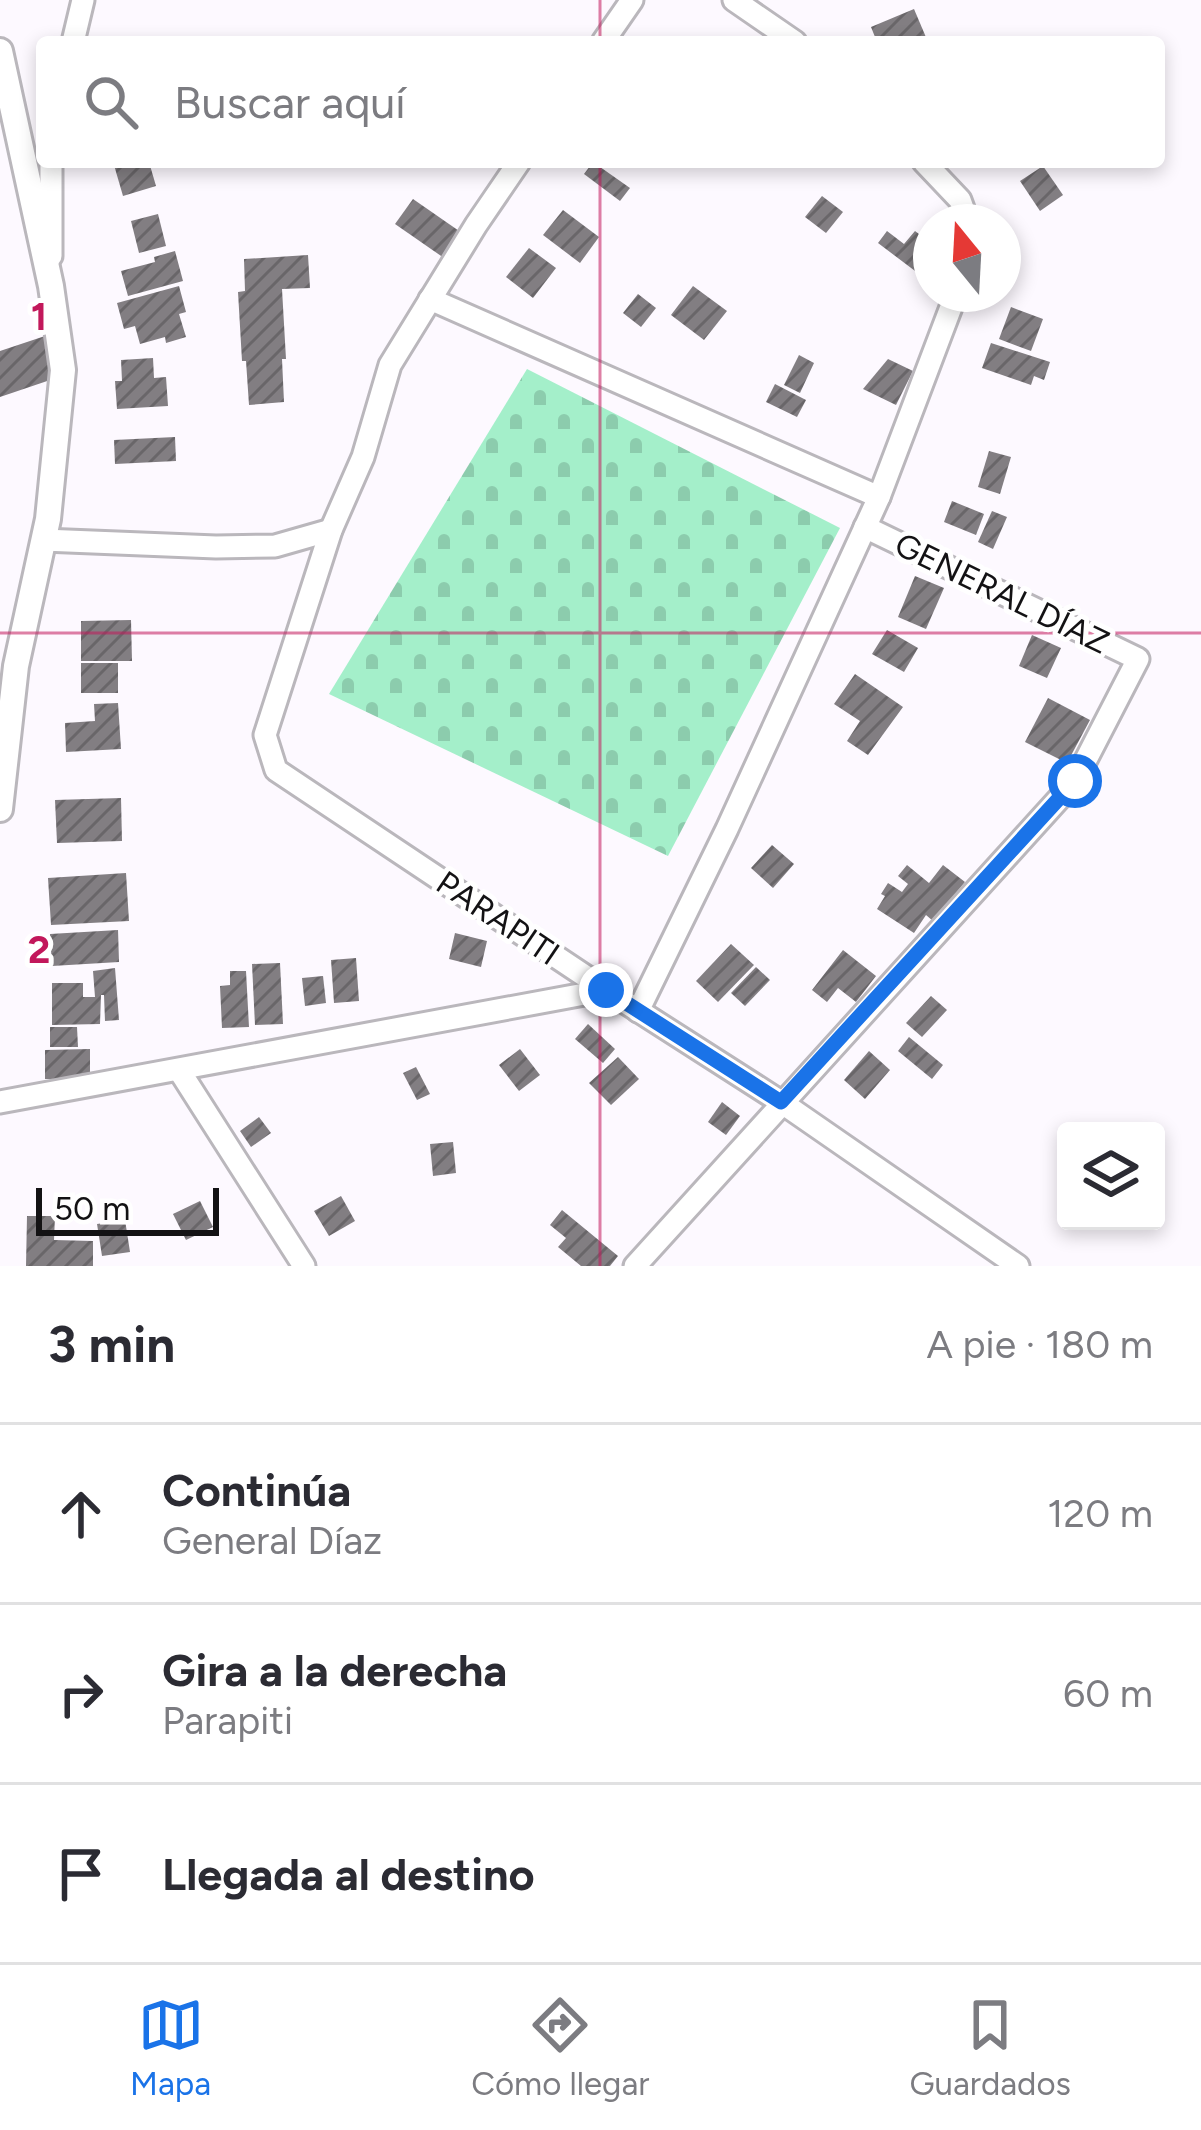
<!DOCTYPE html>
<html lang="es">
<head>
<meta charset="utf-8">
<style>
  :root { --surface:#fff; --page:#f2f2f3; --text:#2b2b33; --muted:#7c7c81; --line:#e1e1e2; --accent:#1a73e8 }
  body { margin:0; font-family:Figtree,sans-serif; background:var(--page); color:var(--text) }
  .controls { position:absolute; right:36px; bottom:36px; display:grid; overflow:hidden; border-radius:12px; box-shadow:0 6px 18px #0003 }
  .controls button { width:108px; height:108px; display:grid; place-items:center; padding:0; border:0; border-bottom:3px solid var(--line); background:var(--surface); color:var(--text); font:60px sans-serif }
  .compass { position:absolute; left:913px; top:204px; width:108px; height:108px; border-radius:50%; background:var(--surface); box-shadow:0 6px 18px #0003; rotate:342deg }
  .scale { position:absolute; left:36px; bottom:30px; width:183px; box-sizing:border-box; padding-left:12px; border:6px solid #131214; border-top:0; font-size:33px; line-height:42px; white-space:nowrap; color:#131214; -webkit-text-stroke:9px #fff; paint-order:stroke }
  .stop { position:absolute; width:36px; height:36px; margin:-27px; border:9px solid #1a73e8; border-radius:50%; background:#fff }
  .stop.end { background:#1a73e8; border-color:#fff; box-shadow:0 3px 12px #0008 }
  .list { margin:0; padding:0; list-style:none }
  h2 { display:flex; justify-content:space-between; align-items:center; height:156px; margin:0; padding:0 48px; font-size:51px }
  h2 small { font-size:39px; font-weight:400; color:var(--muted) }
  .list li { display:grid; grid-template-columns:78px 1fr auto; gap:36px; align-items:center; box-sizing:border-box; height:180px; padding:0 48px; border-top:3px solid var(--line) }
  .list b { display:block; font-size:45px; white-space:nowrap }
  .list p { margin:0; font-size:39px; white-space:nowrap; color:var(--muted) }
  .list em { font-size:39px; font-style:normal; color:var(--muted) }
  .icon { flex:none; width:66px; height:66px; fill:none; stroke:currentColor; stroke-width:2; stroke-linecap:round; stroke-linejoin:round }
  .map { position:relative; flex:none; width:1201px; height:1266px; overflow:hidden }
  .search { position:absolute; background:var(--surface); box-shadow:0 6px 18px #0003; left:36px; right:36px; top:36px; height:132px; display:flex; align-items:center; gap:30px; box-sizing:border-box; padding:0 42px; border-radius:12px; color:var(--muted); font-size:45px }
  .sheet { height:696px; background:var(--surface) }
  nav { display:flex; justify-content:space-around; align-items:center; box-sizing:border-box; height:168px; border-top:3px solid var(--line); background:var(--surface); font-size:33px; color:var(--muted) }
  nav a { display:grid; justify-items:center; gap:6px }
  nav .on { color:var(--accent) }
  .map>svg:first-child { display:block }
</style>
</head>
<body>
<div class="map">
<svg width="1201" height="1266" viewBox="0 0 1201 1266">
  <defs>
    <pattern id="cemetery-stones" width="16" height="16" patternUnits="userSpaceOnUse" patternTransform="scale(3)"><rect width="16" height="16" fill="#a4efca"/><path d="M2 7V4a2 2 0 0 1 4 0v3zM10 15v-3a2 2 0 0 1 4 0v3z" fill="#8cccad"/></pattern>
    <pattern id="building-hatch" width="6" height="6" patternUnits="userSpaceOnUse" patternTransform="scale(3)"><rect width="6" height="6" fill="#827e82"/><path d="M-1 1l2-2M0 6l6-6M5 7l2-2" fill="none" stroke="#696669"/></pattern>
  </defs>
  <rect width="100%" height="100%" fill="#fdf9ff"/>
  <path fill="url(#cemetery-stones)" d="M 527,369 L 840,528 L 668,856 L 329,694 Z"/>
  <g fill="url(#building-hatch)">
    <path d="M 914,9 L 928,42 L 877,42 L 871,27 Z"/>
    <path d="M 125,162 L 149,162 L 156,186 L 123,196 L 114,165 Z"/>
    <path d="M 593,162 L 630,188 L 620,201 L 584,174 Z"/>
    <path d="M 1043,166 L 1063,195 L 1040,211 L 1020,181 Z"/>
    <path d="M 822,196 L 843,212 L 826,233 L 805,217 Z"/>
    <path d="M 413,199 L 462,233 L 444,258 L 395,224 Z"/>
    <path d="M 563,210 L 599,237 L 580,263 L 543,235 Z"/>
    <path d="M 158,214 L 166,246 L 139,253 L 131,221 Z"/>
    <path d="M 887,231 L 904,244 L 915,231 L 931,243 L 931,283 L 878,243 Z"/>
    <path d="M 529,248 L 556,268 L 533,298 L 506,277 Z"/>
    <path d="M 175,251 L 183,281 L 128,296 L 121,271 L 155,262 L 154,257 Z"/>
    <path d="M 308,255 L 310,288 L 282,289 L 286,359 L 282,359 L 284,402 L 249,405 L 246,361 L 242,361 L 238,292 L 245,291 L 244,259 Z"/>
    <path d="M 179,286 L 186,312 L 179,314 L 186,337 L 166,343 L 165,337 L 140,344 L 135,326 L 124,329 L 117,303 Z"/>
    <path d="M 693,286 L 727,311 L 704,340 L 671,315 Z"/>
    <path d="M 638,294 L 656,308 L 641,327 L 623,313 Z"/>
    <path d="M 1011,307 L 1043,319 L 1031,351 L 999,339 Z"/>
    <path d="M 45,336 L 59,377 L 0,397 L 0,351 Z"/>
    <path d="M 991,343 L 1050,362 L 1044,380 L 1034,376 L 1031,385 L 982,368 Z"/>
    <path d="M 799,355 L 814,363 L 800,393 L 784,385 Z"/>
    <path d="M 153,358 L 154,378 L 166,377 L 168,406 L 117,409 L 115,381 L 122,381 L 121,360 Z"/>
    <path d="M 888,359 L 913,371 L 896,405 L 863,389 Z"/>
    <path d="M 775,384 L 806,400 L 797,417 L 766,402 Z"/>
    <path d="M 175,437 L 176,461 L 115,464 L 114,440 Z"/>
    <path d="M 989,451 L 1011,457 L 1000,494 L 978,487 Z"/>
    <path d="M 952,501 L 984,514 L 976,535 L 944,522 Z"/>
    <path d="M 992,511 L 1007,517 L 993,549 L 978,542 Z"/>
    <path d="M 915,576 L 944,588 L 926,629 L 898,617 Z"/>
    <path d="M 131,620 L 132,661 L 81,661 L 81,621 Z"/>
    <path d="M 887,630 L 918,648 L 904,672 L 872,654 Z"/>
    <path d="M 1032,635 L 1061,648 L 1047,678 L 1019,666 Z"/>
    <rect x="81" y="663" width="37" height="30"/>
    <path d="M 855,674 L 903,707 L 868,755 L 847,741 L 860,721 L 834,704 Z"/>
    <path d="M 1048,698 L 1090,720 L 1067,763 L 1025,742 Z"/>
    <path d="M 118,703 L 121,749 L 66,752 L 65,723 L 95,721 L 94,704 Z"/>
    <path d="M 121,798 L 122,841 L 57,843 L 55,800 Z"/>
    <path d="M 772,845 L 794,864 L 773,888 L 751,868 Z"/>
    <path d="M 907,865 L 929,883 L 943,865 L 965,882 L 933,921 L 926,915 L 914,933 L 877,909 L 885,896 L 881,894 L 888,883 L 902,892 L 908,884 L 898,876 Z"/>
    <path d="M 126,873 L 129,921 L 51,925 L 48,878 Z"/>
    <path d="M 118,930 L 119,962 L 52,966 L 50,934 Z"/>
    <path d="M 455,933 L 487,941 L 481,967 L 449,959 Z"/>
    <path d="M 731,944 L 754,965 L 718,1002 L 696,981 Z"/>
    <path d="M 843,950 L 876,976 L 856,1002 L 838,988 L 827,1002 L 812,990 Z"/>
    <path d="M 356,958 L 359,1001 L 334,1003 L 331,960 Z"/>
    <path d="M 280,963 L 283,1024 L 255,1025 L 252,964 Z"/>
    <path d="M 756,967 L 770,980 L 745,1006 L 731,993 Z"/>
    <path d="M 115,968 L 119,1020 L 105,1021 L 104,995 L 101,995 L 100,1024 L 52,1025 L 52,983 L 83,983 L 83,997 L 95,997 L 93,971 Z"/>
    <path d="M 230,971 L 246,971 L 249,1027 L 222,1028 L 220,986 L 230,985 Z"/>
    <path d="M 323,976 L 326,1003 L 305,1006 L 302,978 Z"/>
    <path d="M 931,996 L 947,1010 L 922,1037 L 906,1023 Z"/>
    <path d="M 588,1024 L 615,1049 L 603,1063 L 575,1039 Z"/>
    <path d="M 50,1027 L 77,1027 L 78,1047 L 50,1047 Z"/>
    <path d="M 909,1037 L 943,1065 L 932,1079 L 898,1051 Z"/>
    <path d="M 90,1049 L 90,1079 L 45,1079 L 45,1050 Z"/>
    <path d="M 520,1049 L 540,1075 L 519,1091 L 499,1065 Z"/>
    <path d="M 869,1051 L 890,1070 L 865,1099 L 844,1080 Z"/>
    <path d="M 618,1057 L 639,1079 L 611,1105 L 589,1083 Z"/>
    <path d="M 416,1067 L 430,1094 L 417,1100 L 403,1073 Z"/>
    <path d="M 722,1102 L 740,1116 L 726,1135 L 708,1122 Z"/>
    <path d="M 259,1117 L 271,1133 L 251,1147 L 240,1131 Z"/>
    <path d="M 453,1142 L 456,1173 L 433,1176 L 430,1144 Z"/>
    <path d="M 341,1196 L 355,1221 L 329,1236 L 314,1211 Z"/>
    <path d="M 200,1201 L 213,1227 L 186,1240 L 173,1214 Z"/>
    <path d="M 562,1210 L 618,1256 L 610,1266 L 581,1266 L 558,1247 L 566,1238 L 550,1225 Z"/>
    <path d="M 27,1216 L 55,1216 L 54,1240 L 93,1241 L 93,1266 L 26,1266 Z"/>
    <path d="M 125,1220 L 130,1252 L 102,1256 L 97,1224 Z"/>
  </g>
  <g fill="none" stroke-linecap="round" stroke-linejoin="round">
    <defs>
      <g id="minor">
        <path d="M 734,0 L 795,42"/>
        <path d="M 73,42 L 83,0"/>
        <path d="M 603,42 L 632,0"/>
        <path d="M 51,162 L 51,256"/>
        <path d="M 519,162 L 476,225 L 390,365 L 363,457 L 331,530 L 265,735 L 276,770 L 606,990 L 781,1102 L 1018,1266"/>
        <path d="M 924,162 L 960,200 L 968,222"/>
        <path d="M 430,299 L 879,497"/>
        <path d="M 43,540 L 216,547 L 275,546 L 331,530"/>
        <path d="M 638,1011 L 727,829 L 879,497 L 956,294"/>
        <path d="M 179,1070 L 304,1266"/>
        <path d="M 0,1102 L 606,990"/>
        <path d="M 635,1266 L 1075,781 L 1138,659 L 865,527"/>
      </g>
      <path id="tertiary" d="M 0,51 L 51,286 L 63,370 L 48,519 L 16,666 L 0,809"/>
    </defs>
    <use href="#minor" stroke="#bab7bc" stroke-width="27"/>
    <use href="#tertiary" stroke="#bab7bc" stroke-width="30"/>
    <use href="#minor" stroke="#fff" stroke-width="21"/>
    <use href="#tertiary" stroke="#fff" stroke-width="24"/>
  </g>
  <g fill="none" stroke-linecap="round" stroke-linejoin="round">
    <path stroke="#1a73e8" stroke-width="15" d="M 606,990 L 781,1102 L 1075,781"/>
  </g>
  <path fill="none" stroke="#c2185b" stroke-width="3" stroke-opacity="0.55" d="M 600,0 L 600,42M 600,162 L 600,1266M 0,633 L 1201,633"/>
  <g text-anchor="middle" dominant-baseline="central" stroke-width="10" stroke-linejoin="round" paint-order="stroke">
    <g font-size="33" fill="#131214" stroke="#fff">
      <text transform="translate(1002 593) rotate(26)">GENERAL DÍAZ</text>
      <text transform="translate(498 918) rotate(34)">PARAPITI</text>
    </g>
  </g>
  <g font-size="39" text-anchor="middle" font-weight="bold" fill="#c2185b" stroke="#fff" stroke-width="10" stroke-linejoin="round" paint-order="stroke">
    <text x="39" y="330">1</text>
    <text x="39" y="963">2</text>
  </g>
</svg>
<div class="controls">
<button><svg class="icon" aria-label="layers" viewBox="0 0 24 24"><path d="M12 4l9 5-9 5-9-5zM3 14l9 5 9-5"/></svg></button>
</div>
<svg class="compass" viewBox="-18 -18 36 36"><path d="M0-13l5 13h-10z" fill="#e53935"/><path d="M0 13l5-13h-10z" fill="#7c7c81"/></svg>
<div class="scale">50 m</div>
<div class="stop" style="left:1075px;top:781px"></div>
<div class="stop end" style="left:606px;top:990px"></div>
<div class="search"><svg class="icon" aria-label="search" viewBox="0 0 24 24"><circle cx="10" cy="10" r="6"/><path d="M15 15l6 6"/></svg>Buscar aquí</div>
</div>
<section class="sheet">
<h2>3 min<small>A pie · 180 m</small></h2>
<ul class="list">
<li><svg class="icon" aria-label="ahead" viewBox="0 0 24 24"><path d="M12 20V5M6 11l6-6 6 6"/></svg><div><b>Continúa</b><p>General Díaz</p></div><em>120 m</em></li>
<li><svg class="icon" aria-label="right" viewBox="0 0 24 24"><path d="M7 20v-9h11M14 6l5 5-5 5"/></svg><div><b>Gira a la derecha</b><p>Parapiti</p></div><em>60 m</em></li>
<li><svg class="icon" aria-label="arrive" viewBox="0 0 24 24"><path d="M6 21V4h12l-3 4 3 4H6"/></svg><div><b>Llegada al destino</b></div></li>
</ul>
</section>
<nav>
<a class="on"><svg class="icon" aria-label="map" viewBox="0 0 24 24"><path d="M3 6l6-2 6 2 6-2v14l-6 2-6-2-6 2zM9 4v14M15 6v14"/></svg>Mapa</a>
<a><svg class="icon" aria-label="directions" viewBox="0 0 24 24"><path d="M12 3l9 9-9 9-9-9zM9 14v-3h6M13 9l2 2-2 2"/></svg>Cómo llegar</a>
<a><svg class="icon" aria-label="saved" viewBox="0 0 24 24"><path d="M7 4h10v16l-5-4-5 4z"/></svg>Guardados</a>
</nav>
</body>
</html>
